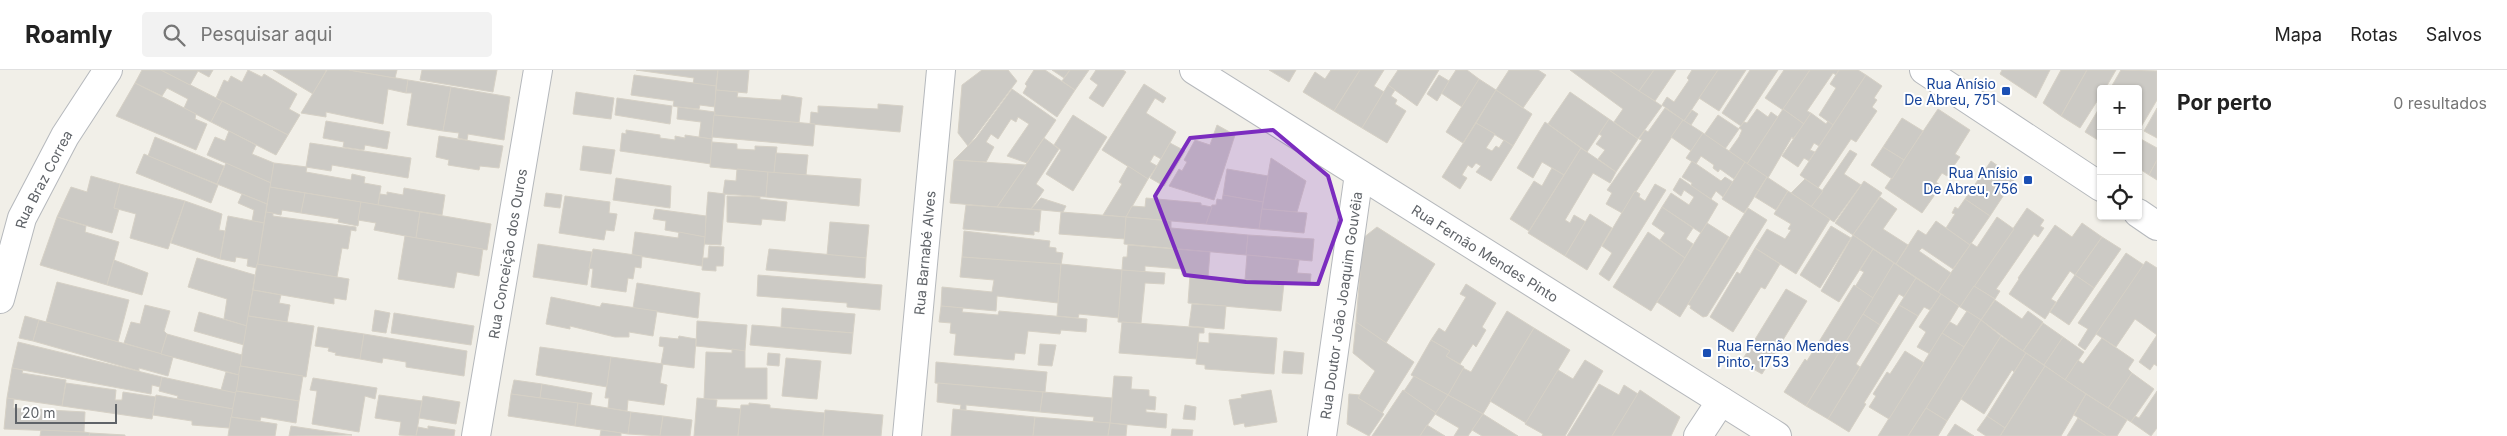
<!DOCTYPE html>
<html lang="pt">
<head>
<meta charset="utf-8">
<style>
  :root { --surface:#fff; --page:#f2f2f2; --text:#222; --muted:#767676; --line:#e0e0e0 }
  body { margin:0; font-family:Inter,sans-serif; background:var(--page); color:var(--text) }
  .controls { position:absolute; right:15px; top:15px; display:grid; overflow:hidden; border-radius:5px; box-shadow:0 1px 4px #0004 }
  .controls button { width:45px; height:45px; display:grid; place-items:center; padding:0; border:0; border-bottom:1px solid var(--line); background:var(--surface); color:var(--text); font:25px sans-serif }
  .scale { position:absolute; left:15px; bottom:12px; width:102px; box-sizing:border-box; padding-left:5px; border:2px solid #5f6368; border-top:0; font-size:14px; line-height:18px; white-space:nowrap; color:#5f6368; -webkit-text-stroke:4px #fff; paint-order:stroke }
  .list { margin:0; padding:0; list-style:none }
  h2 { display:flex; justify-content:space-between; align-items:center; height:65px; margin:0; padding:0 20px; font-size:21px }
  h2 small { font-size:16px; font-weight:400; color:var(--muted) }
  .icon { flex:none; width:28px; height:28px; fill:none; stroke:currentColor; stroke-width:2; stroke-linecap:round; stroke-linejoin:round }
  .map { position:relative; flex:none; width:2157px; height:366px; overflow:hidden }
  header { display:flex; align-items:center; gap:30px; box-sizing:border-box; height:70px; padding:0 25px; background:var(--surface); border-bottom:1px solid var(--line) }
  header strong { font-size:24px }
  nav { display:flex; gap:28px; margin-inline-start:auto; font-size:18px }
  .search { width:350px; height:45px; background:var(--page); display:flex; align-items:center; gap:12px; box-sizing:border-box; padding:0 18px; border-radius:5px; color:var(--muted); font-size:19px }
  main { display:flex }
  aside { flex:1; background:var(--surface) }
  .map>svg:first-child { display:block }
</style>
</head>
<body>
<header>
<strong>Roamly</strong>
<div class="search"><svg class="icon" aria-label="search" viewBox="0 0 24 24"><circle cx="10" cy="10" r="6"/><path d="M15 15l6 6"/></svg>Pesquisar aqui</div>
<nav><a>Mapa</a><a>Rotas</a><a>Salvos</a></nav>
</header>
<main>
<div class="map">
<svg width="2157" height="366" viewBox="0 0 2157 366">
  <rect width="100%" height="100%" fill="#f1efe8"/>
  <g fill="#cccac5" stroke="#d6d1c6">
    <path d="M 142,0 L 161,0 L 222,31 L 211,52 L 184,38 L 188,29 L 167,18 L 162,26 L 135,13 Z"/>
    <path d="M 161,0 L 213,0 L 209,7 L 198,1 L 190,15 Z"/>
    <path d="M 248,0 L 262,7 L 264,4 L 297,24 L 289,39 L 300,45 L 288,65 L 216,28 L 224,10 L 228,12 L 231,6 L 242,12 Z"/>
    <path d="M 273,0 L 325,0 L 326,1 L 313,24 Z"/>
    <path d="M 327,0 L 349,0 L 408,10 L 406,23 L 388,19 L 383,54 L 326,42 L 326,47 L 301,43 Z"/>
    <path d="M 349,0 L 397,0 L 395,8 Z"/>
    <path d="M 422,0 L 497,0 L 493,22 L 420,10 Z"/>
    <path d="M 636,0 L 718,0 L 716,16 L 693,14 L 694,8 Z"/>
    <path d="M 718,0 L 749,0 L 747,23 L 716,20 Z"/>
    <path d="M 982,0 L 1008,0 L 1017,11 L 968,76 L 958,63 L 962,15 Z"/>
    <path d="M 1034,0 L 1045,0 L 1075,20 L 1057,47 L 1023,23 L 1027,16 L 1025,14 Z"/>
    <path d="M 1052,0 L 1070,0 L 1064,8 Z"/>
    <path d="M 1070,0 L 1089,0 L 1075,20 L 1062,11 Z"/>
    <path d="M 1096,0 L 1123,0 L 1126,2 L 1103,37 L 1089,28 L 1098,15 L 1090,9 Z"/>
    <path d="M 1269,0 L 1296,0 L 1289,12 Z"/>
    <path d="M 1331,0 L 1360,0 L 1334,41 L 1303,22 L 1315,2 L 1325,9 Z"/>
    <path d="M 1360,0 L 1384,0 L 1374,16 L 1384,22 L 1362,58 L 1334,41 Z"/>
    <path d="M 1398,0 L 1439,0 L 1417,36 L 1388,15 Z"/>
    <path d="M 1456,0 L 1467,0 L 1479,9 L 1462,37 L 1441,23 Z"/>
    <path d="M 1509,0 L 1538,0 L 1546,5 L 1523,38 L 1496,20 Z"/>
    <path d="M 1570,0 L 1609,0 L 1662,36 L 1638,69 L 1614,52 L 1623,39 Z"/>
    <path d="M 1609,0 L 1654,0 L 1639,21 Z"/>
    <path d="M 1654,0 L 1676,0 L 1655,31 L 1639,21 Z"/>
    <path d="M 1692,0 L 1718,0 L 1684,51 L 1662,35 L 1667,27 L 1674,32 L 1689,10 L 1687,8 Z"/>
    <path d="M 1718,0 L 1746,0 L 1719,41 L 1699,28 Z"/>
    <path d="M 1750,0 L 1778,0 L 1741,56 L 1722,43 Z"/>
    <path d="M 1784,0 L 1810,0 L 1783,40 L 1765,28 Z"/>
    <path d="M 1810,0 L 1839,0 L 1836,5 L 1833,3 L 1807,41 L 1811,43 L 1804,54 L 1783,39 Z"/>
    <path d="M 1839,0 L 1858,0 L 1866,5 L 1833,55 L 1819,45 L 1836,18 L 1830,14 Z"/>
    <path d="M 2002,0 L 2050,0 L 2036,28 L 2000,4 Z"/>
    <path d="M 2061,0 L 2087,0 L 2061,46 L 2043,33 Z"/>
    <path d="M 2087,0 L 2116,0 L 2105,19 L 2101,19 L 2101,25 L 2080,58 L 2061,46 Z"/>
    <path d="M 2121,0 L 2157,1 L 2157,30 L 2138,62 L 2138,19 L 2110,19 Z"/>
    <path d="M 634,5 L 716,16 L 715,37 L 700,35 L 699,39 L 678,37 L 673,36 L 674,31 L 631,25 Z"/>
    <path d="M 1439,5 L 1449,11 L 1437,31 L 1427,24 Z"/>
    <path d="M 1866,5 L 1882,16 L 1874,28 L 1877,30 L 1872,37 L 1877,41 L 1856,72 L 1851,69 L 1818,118 L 1800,105 Z"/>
    <path d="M 1479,9 L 1496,20 L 1463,73 L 1446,62 Z"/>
    <path d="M 408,10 L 451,17 L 443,61 L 407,55 L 412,23 L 406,23 Z"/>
    <path d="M 135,13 L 196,44 L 195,49 L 207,54 L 196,80 L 116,46 Z"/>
    <path d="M 1144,14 L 1166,28 L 1163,33 L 1155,28 L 1146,43 L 1176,62 L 1161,89 L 1154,85 L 1150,92 L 1157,96 L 1148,109 L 1102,80 Z"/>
    <path d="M 1388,15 L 1395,20 L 1391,26 L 1397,30 L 1395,34 L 1406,41 L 1387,73 L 1362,58 Z"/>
    <path d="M 451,17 L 510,27 L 504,70 L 468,64 L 467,70 L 458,68 L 459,63 L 443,61 Z"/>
    <path d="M 1012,19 L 1056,50 L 1027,93 L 1007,86 L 1029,54 L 1018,47 L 1016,52 L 1011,49 L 998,69 L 991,64 L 986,72 L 994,77 L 986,92 L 954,90 L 976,68 Z"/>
    <path d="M 716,20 L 738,22 L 737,27 L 781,30 L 782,25 L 802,28 L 799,53 L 714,45 Z"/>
    <path d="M 1496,20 L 1532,44 L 1513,76 L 1476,53 Z"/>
    <path d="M 576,22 L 614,28 L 611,49 L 573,44 Z"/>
    <path d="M 1570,22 L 1609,49 L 1587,82 L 1548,54 Z"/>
    <path d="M 617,28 L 672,36 L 670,54 L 615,45 Z"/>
    <path d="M 222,31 L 288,65 L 276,85 L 211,52 Z"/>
    <path d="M 878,34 L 903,36 L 900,62 L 810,54 L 811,42 L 818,43 L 818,36 L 878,39 Z"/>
    <path d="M 2101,35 L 2101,72 L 2085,62 Z"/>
    <path d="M 678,37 L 715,42 L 712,69 L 699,67 L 701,52 L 677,49 Z"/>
    <path d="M 1665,38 L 1683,50 L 1622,143 L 1606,134 L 1612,123 L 1607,120 L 1642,70 L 1639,69 L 1645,60 L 1648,62 Z"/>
    <path d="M 2157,38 L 2157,68 L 2144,61 Z"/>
    <path d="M 1757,39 L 1768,47 L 1771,42 L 1778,47 L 1747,94 L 1729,81 L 1739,67 L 1742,60 L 1739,58 L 1744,52 L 1747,53 Z"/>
    <path d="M 1783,39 L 1804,54 L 1793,69 L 1792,67 L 1768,108 L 1747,94 Z"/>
    <path d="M 1938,39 L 1970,60 L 1955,84 L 1960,87 L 1947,106 L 1942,103 L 1936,112 L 1941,116 L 1922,143 L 1885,118 Z"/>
    <path d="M 1692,40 L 1698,44 L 1691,55 L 1684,51 Z"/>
    <path d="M 1811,43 L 1826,54 L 1828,51 L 1833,55 L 1819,76 L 1814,73 L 1810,80 L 1815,82 L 1809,91 L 1804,88 L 1798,97 L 1782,86 Z"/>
    <path d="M 714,45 L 815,54 L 813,76 L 712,67 Z"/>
    <path d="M 1073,45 L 1107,67 L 1073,121 L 1046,104 L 1061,80 L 1054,75 Z"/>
    <path d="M 1718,45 L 1739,59 L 1725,79 L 1704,65 Z"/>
    <path d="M 1902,48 L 1923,61 L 1904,90 L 1883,77 Z"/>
    <path d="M 1609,49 L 1638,69 L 1616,102 L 1598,89 L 1605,80 L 1596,74 L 1602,66 L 1599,64 Z"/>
    <path d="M 1683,50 L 1703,63 L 1691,81 L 1671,67 Z"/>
    <path d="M 326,51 L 390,62 L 387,79 L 365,75 L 364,80 L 343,77 L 344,72 L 323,68 Z"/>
    <path d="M 1545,52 L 1581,78 L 1564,105 L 1542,92 L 1533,108 L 1517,98 Z"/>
    <path d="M 1476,53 L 1495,64 L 1486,78 L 1492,81 L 1496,76 L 1499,78 L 1504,70 L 1513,76 L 1491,111 L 1476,102 L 1481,96 L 1476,93 L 1472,98 L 1468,95 L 1462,105 L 1467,108 L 1460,119 L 1442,107 Z"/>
    <path d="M 1217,55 L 1235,65 L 1214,130 L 1169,116 L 1179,99 L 1182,101 L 1187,92 L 1184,90 L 1195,70 L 1210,75 Z"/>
    <path d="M 626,60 L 660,65 L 660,68 L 675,70 L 675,66 L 685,68 L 685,65 L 712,69 L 711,94 L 620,81 L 622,63 L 626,64 Z"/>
    <path d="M 229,61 L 256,75 L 252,84 L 274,93 L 271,113 L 207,85 L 215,67 L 225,71 Z"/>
    <path d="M 1703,63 L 1745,92 L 1734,109 L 1720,99 L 1718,102 L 1713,98 L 1714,95 L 1701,86 L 1696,94 L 1686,88 Z"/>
    <path d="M 439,66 L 503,76 L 499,98 L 480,96 L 479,100 L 448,95 L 449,90 L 436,87 Z"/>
    <path d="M 155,67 L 224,96 L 217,114 L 148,86 Z"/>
    <path d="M 1044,68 L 1059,79 L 1036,114 L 1044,120 L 1031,139 L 997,137 Z"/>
    <path d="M 2139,68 L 2157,78 L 2157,90 L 2149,105 L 2138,98 Z"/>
    <path d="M 712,72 L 737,74 L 737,79 L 755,80 L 755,76 L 777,77 L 774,103 L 710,97 Z"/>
    <path d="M 310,73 L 411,88 L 408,108 L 332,95 L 331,101 L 306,97 Z"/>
    <path d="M 1170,73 L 1185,81 L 1164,116 L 1150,108 Z"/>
    <path d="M 583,76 L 615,80 L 611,104 L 580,100 Z"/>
    <path d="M 1883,77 L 1904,90 L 1892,109 L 1871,95 Z"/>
    <path d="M 1581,78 L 1616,102 L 1610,113 L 1593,103 L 1565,150 L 1570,153 L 1574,145 L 1586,152 L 1565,186 L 1528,163 Z"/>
    <path d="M 1850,80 L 1857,84 L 1844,104 L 1861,115 L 1834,152 L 1811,137 Z"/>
    <path d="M 776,83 L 808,85 L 806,105 L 774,103 Z"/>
    <path d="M 144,84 L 218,115 L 211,133 L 136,103 Z"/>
    <path d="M 1271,88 L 1306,111 L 1297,142 L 1262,139 Z"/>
    <path d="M 954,90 L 1026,95 L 997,137 L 950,133 Z"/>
    <path d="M 2157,90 L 2157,110 L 2149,105 Z"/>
    <path d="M 1692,91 L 1721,111 L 1725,107 L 1733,112 L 1723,127 L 1716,121 L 1711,129 L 1691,116 L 1692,113 L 1682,107 Z"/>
    <path d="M 1991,91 L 2015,108 L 1990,146 L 1965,129 Z"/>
    <path d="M 1745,92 L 1767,107 L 1744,143 L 1722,129 Z"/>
    <path d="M 226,93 L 271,113 L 267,134 L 217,114 Z"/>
    <path d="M 274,93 L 307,97 L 306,102 L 351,110 L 352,104 L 365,107 L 364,113 L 381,116 L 378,135 L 270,117 Z"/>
    <path d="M 1128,96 L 1148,109 L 1126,147 L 1103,145 L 1122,114 L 1119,112 Z"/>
    <path d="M 1552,98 L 1564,105 L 1529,161 L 1510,149 L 1534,111 L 1542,116 Z"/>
    <path d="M 737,99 L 768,102 L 766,127 L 723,124 L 725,110 L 736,111 Z"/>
    <path d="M 1227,99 L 1268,106 L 1263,132 L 1223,125 Z"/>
    <path d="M 768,102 L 861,109 L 859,136 L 766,127 Z"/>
    <path d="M 91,106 L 120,114 L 114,138 L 119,139 L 112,163 L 57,147 L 71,117 L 87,122 Z"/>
    <path d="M 1767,107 L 1788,121 L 1776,140 L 1755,127 Z"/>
    <path d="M 616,108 L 671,116 L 670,138 L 613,130 Z"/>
    <path d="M 1680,108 L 1718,134 L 1701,163 L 1662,137 L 1671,123 L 1689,135 L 1694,127 L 1684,120 L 1681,126 L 1673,120 Z"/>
    <path d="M 1805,109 L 1823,121 L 1811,137 L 1791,123 Z"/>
    <path d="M 1864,111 L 1882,123 L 1853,165 L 1835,153 Z"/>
    <path d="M 120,114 L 185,131 L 168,179 L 130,168 L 136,144 L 114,138 Z"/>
    <path d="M 1655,114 L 1666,120 L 1609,211 L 1599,204 L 1612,183 L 1602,176 L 1635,121 L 1640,124 L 1639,127 L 1645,131 Z"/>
    <path d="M 270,117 L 305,123 L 301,143 L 282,140 L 281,145 L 266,142 Z"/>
    <path d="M 404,118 L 445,125 L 442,145 L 378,135 L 380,124 L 387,125 L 387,122 L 403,125 Z"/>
    <path d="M 1788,121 L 1830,149 L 1796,204 L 1755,178 L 1767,159 L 1785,169 L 1791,160 L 1788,159 L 1791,154 L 1774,144 Z"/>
    <path d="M 708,122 L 725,124 L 721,175 L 704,174 Z"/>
    <path d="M 305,123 L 361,132 L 358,156 L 338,152 L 339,149 L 301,143 Z"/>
    <path d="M 546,123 L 562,125 L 560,138 L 544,136 Z"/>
    <path d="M 242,124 L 267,134 L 264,153 L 252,151 L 254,140 L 238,133 Z"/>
    <path d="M 1223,125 L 1263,132 L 1259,159 L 1206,154 L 1212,135 L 1216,135 L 1217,129 L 1222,130 Z"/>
    <path d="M 565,126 L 610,132 L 609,143 L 617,144 L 614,161 L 606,160 L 604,170 L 559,163 Z"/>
    <path d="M 727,126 L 760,127 L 760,129 L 787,132 L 785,151 L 762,149 L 761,155 L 727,152 Z"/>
    <path d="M 1880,127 L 1897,139 L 1883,159 L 1908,175 L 1896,194 L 1853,165 Z"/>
    <path d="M 1041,128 L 1066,136 L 1063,142 L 1031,139 Z"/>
    <path d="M 1146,128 L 1201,133 L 1201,135 L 1212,137 L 1206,154 L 1126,147 L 1132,136 L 1145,137 Z"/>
    <path d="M 1965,129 L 1990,146 L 1970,175 L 1946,158 L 1955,144 L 1952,143 L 1955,137 L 1958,139 Z"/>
    <path d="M 185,131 L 222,144 L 219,160 L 225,161 L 220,189 L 171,173 Z"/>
    <path d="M 361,132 L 420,142 L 416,168 L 374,160 L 376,153 L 358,150 Z"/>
    <path d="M 966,135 L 1041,140 L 1039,162 L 1034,161 L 1034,165 L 963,159 Z"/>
    <path d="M 1662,137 L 1693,158 L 1686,169 L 1693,174 L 1685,188 L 1660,170 L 1665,163 L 1652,154 Z"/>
    <path d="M 1748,138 L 1767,150 L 1707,246 L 1703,247 L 1690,238 L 1691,236 L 1688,234 Z"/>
    <path d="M 2027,138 L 2044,150 L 2040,156 L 2044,158 L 2038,167 L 2034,164 L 1999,215 L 1996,219 L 2000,221 L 1995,229 L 1974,216 Z"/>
    <path d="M 655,139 L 706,146 L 705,167 L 665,160 L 666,151 L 653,149 Z"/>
    <path d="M 1262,139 L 1307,143 L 1304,163 L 1259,159 Z"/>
    <path d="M 266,142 L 273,143 L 273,146 L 356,157 L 356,161 L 351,160 L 348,179 L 342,178 L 337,207 L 257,194 Z"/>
    <path d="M 420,142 L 491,154 L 487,180 L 416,168 Z"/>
    <path d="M 1061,142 L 1126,147 L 1125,169 L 1059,164 Z"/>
    <path d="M 1590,144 L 1612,158 L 1587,200 L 1565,186 Z"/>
    <path d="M 228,146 L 264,153 L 257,198 L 247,196 L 248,189 L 236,187 L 235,192 L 220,189 Z"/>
    <path d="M 57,147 L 86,156 L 85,162 L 119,172 L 107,215 L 40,195 Z"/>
    <path d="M 1126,147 L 1171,151 L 1171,158 L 1248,165 L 1246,185 L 1124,174 Z"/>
    <path d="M 1997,147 L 2014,159 L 1960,237 L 1938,222 L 1971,173 L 1977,177 Z"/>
    <path d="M 1936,151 L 1970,175 L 1953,199 L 1922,178 L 1919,181 L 1951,203 L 1938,222 L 1896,194 L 1918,160 L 1926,165 Z"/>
    <path d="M 830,152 L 869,155 L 866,188 L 827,185 Z"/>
    <path d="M 1707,153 L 1729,167 L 1680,247 L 1657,232 Z"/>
    <path d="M 2082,153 L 2102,167 L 2075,205 L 2070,201 L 2051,229 L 2056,232 L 2045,249 L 2009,224 L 2019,209 L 2018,208 L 2055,155 L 2072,167 Z"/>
    <path d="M 1831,156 L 1851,168 L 1820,218 L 1800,205 Z"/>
    <path d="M 1377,157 L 1435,194 L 1386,273 L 1356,252 L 1363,168 Z"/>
    <path d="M 964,161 L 1050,171 L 1049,177 L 1056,178 L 1056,182 L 1063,183 L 1061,195 L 962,187 Z"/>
    <path d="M 635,162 L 678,168 L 679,162 L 705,167 L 702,196 L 632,185 Z"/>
    <path d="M 1648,162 L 1685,188 L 1651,241 L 1613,217 Z"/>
    <path d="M 1248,165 L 1314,169 L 1312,191 L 1246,185 Z"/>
    <path d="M 1853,165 L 1873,179 L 1839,232 L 1821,221 Z"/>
    <path d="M 405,166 L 483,179 L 479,206 L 457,202 L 454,218 L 398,209 Z"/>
    <path d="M 2102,167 L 2121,179 L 2094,218 L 2075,205 Z"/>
    <path d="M 538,174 L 592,182 L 587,215 L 533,207 Z"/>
    <path d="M 1128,175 L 1210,182 L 1208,207 L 1182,205 L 1182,199 L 1145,196 L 1145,202 L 1122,200 L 1123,187 L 1127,187 Z"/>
    <path d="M 709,176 L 724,177 L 723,196 L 716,196 L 716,201 L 702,200 L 703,188 L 708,188 Z"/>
    <path d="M 1755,178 L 1780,194 L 1765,219 L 1761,217 L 1733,262 L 1710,247 L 1737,202 L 1740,204 Z"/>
    <path d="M 593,179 L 642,186 L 641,198 L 635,197 L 633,209 L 628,208 L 626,222 L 591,217 L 593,199 L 589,198 Z"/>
    <path d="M 769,179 L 866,188 L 865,208 L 766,200 Z"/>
    <path d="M 1873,179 L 1894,193 L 1873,228 L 1855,217 L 1864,202 L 1860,200 Z"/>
    <path d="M 2126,183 L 2144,195 L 2085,280 L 2078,275 L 2088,259 L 2078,253 Z"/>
    <path d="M 1247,185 L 1299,190 L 1297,203 L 1311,204 L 1310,215 L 1245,210 Z"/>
    <path d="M 962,187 L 1061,194 L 1058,233 L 997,226 L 996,241 L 941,236 L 942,217 L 992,222 L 994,210 L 960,207 Z"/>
    <path d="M 197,188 L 255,205 L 247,256 L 224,249 L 227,229 L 188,217 Z"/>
    <path d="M 114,190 L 148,203 L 142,225 L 107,215 Z"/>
    <path d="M 2146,191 L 2157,198 L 2157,265 L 2135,249 L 2116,277 L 2096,264 Z"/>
    <path d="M 1894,193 L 1916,208 L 1904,227 L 1899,224 L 1880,255 L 1863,244 Z"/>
    <path d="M 257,194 L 349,209 L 346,230 L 334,228 L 334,234 L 253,220 Z"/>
    <path d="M 1061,194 L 1122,200 L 1119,248 L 1079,244 L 1078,248 L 1057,246 Z"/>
    <path d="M 1122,200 L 1165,203 L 1164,214 L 1145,213 L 1141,253 L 1118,252 Z"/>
    <path d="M 758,205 L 882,215 L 880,240 L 847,237 L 847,233 L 757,226 Z"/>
    <path d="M 1190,205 L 1284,213 L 1281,241 L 1188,233 Z"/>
    <path d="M 2075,205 L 2094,218 L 2069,255 L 2050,242 Z"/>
    <path d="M 1916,208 L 1941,224 L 1930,240 L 1924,237 L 1918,246 L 1899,235 Z"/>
    <path d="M 57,212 L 129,230 L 118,272 L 46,252 Z"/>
    <path d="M 637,213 L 700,223 L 698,248 L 633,238 Z"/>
    <path d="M 1466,214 L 1496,233 L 1482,257 L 1486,260 L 1476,277 L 1473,274 L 1460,294 L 1446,286 L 1450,281 L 1431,270 L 1439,258 L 1445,262 L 1466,227 L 1460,224 Z"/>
    <path d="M 1854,215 L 1873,228 L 1806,336 L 1784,322 L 1805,289 L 1807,291 Z"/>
    <path d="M 1974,216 L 1995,229 L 1981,250 L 1960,237 Z"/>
    <path d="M 1786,219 L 1807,231 L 1762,304 L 1741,292 Z"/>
    <path d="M 253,220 L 281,225 L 279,233 L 290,235 L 287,252 L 248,246 Z"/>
    <path d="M 1941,224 L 1959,236 L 1930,284 L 1917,277 L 1926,262 L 1919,257 Z"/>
    <path d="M 551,227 L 600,237 L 602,233 L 657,241 L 653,266 L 629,262 L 629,267 L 615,267 L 570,256 L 570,259 L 546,254 Z"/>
    <path d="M 1995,230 L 2022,249 L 2028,241 L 2043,252 L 2023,281 L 1981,250 Z"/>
    <path d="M 1192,234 L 1226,236 L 1224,259 L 1189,256 Z"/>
    <path d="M 145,235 L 170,241 L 164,261 L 167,264 L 161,284 L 124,273 L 131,252 L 140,254 Z"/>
    <path d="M 1899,235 L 1918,246 L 1864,333 L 1866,334 L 1849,362 L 1828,349 Z"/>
    <path d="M 941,236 L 963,238 L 962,242 L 998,245 L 999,241 L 1087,249 L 1086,262 L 1061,260 L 1060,264 L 1028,261 L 1025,284 L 1015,283 L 1014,290 L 954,285 L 956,264 L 950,263 L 951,253 L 939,252 Z"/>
    <path d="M 782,238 L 855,244 L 853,263 L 781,257 Z"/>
    <path d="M 375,240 L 390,243 L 386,263 L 372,261 Z"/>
    <path d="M 1507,241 L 1534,258 L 1483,344 L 1448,325 L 1463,298 L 1471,302 Z"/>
    <path d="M 1967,241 L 1981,250 L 1964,277 L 1942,263 L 1950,252 L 1957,256 Z"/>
    <path d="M 199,242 L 247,256 L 244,275 L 194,261 Z"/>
    <path d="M 394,243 L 474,256 L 471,275 L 391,263 Z"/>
    <path d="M 1863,244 L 1880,255 L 1856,294 L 1860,297 L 1828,349 L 1806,336 Z"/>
    <path d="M 25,246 L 39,250 L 33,271 L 19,268 Z"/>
    <path d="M 248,246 L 314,256 L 306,307 L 240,296 Z"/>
    <path d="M 39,250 L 173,287 L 168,306 L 139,298 L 139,301 L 33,271 Z"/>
    <path d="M 1981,250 L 2001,266 L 1947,351 L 1926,338 Z"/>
    <path d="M 697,251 L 747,255 L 745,281 L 696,276 Z"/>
    <path d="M 1122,252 L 1204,258 L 1204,263 L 1199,263 L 1197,289 L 1119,283 Z"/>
    <path d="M 1356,252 L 1414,292 L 1382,343 L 1358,328 L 1375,301 L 1353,283 Z"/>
    <path d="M 2043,253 L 2063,267 L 2044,295 L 2023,281 Z"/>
    <path d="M 752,255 L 853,263 L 851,284 L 750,275 Z"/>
    <path d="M 318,257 L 364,264 L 360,289 L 335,285 L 336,283 L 328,281 L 329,278 L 315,276 Z"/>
    <path d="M 1534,258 L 1570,280 L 1526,353 L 1490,331 Z"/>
    <path d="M 1209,263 L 1277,268 L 1274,304 L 1205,299 L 1205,295 L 1196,294 L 1198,272 L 1209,273 Z"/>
    <path d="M 1942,263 L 1964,277 L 1926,338 L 1908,366 L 1878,366 Z"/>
    <path d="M 167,264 L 242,285 L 239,305 L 161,284 Z"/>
    <path d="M 364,264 L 467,281 L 464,306 L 406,297 L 406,292 L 383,288 L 382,293 L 360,289 Z"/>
    <path d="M 2157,265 L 2157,296 L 2154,294 L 2150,300 L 2139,292 Z"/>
    <path d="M 679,266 L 696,269 L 694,298 L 661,294 L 664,277 L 659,276 L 660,267 L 678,269 Z"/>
    <path d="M 2001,266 L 2026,283 L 2014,302 L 2012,300 L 1984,344 L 1961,329 Z"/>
    <path d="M 2063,267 L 2084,282 L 2065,310 L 2044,295 Z"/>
    <path d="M 2102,268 L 2134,290 L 2128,299 L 2132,303 L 2108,338 L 2065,310 L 2078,290 L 2083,294 Z"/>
    <path d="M 1431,270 L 1450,281 L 1446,286 L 1464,297 L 1448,325 L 1411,305 Z"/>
    <path d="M 18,272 L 162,307 L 160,317 L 152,315 L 151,324 L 12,298 Z"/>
    <path d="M 1040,274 L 1056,275 L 1052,296 L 1038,295 Z"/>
    <path d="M 540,277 L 611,287 L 607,317 L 536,305 Z"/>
    <path d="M 732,279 L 745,281 L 745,298 L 767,298 L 767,329 L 704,329 L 706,282 L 732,283 Z"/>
    <path d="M 1284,281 L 1304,283 L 1302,304 L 1282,303 Z"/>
    <path d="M 1905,281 L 1924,293 L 1889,349 L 1869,337 L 1876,326 L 1873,324 L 1887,302 L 1890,304 Z"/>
    <path d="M 768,283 L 780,284 L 779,296 L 767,295 Z"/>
    <path d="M 2026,283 L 2045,296 L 2005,358 L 1987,346 Z"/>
    <path d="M 611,287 L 663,294 L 660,313 L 667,315 L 664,335 L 628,330 L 627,341 L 608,338 L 609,328 L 605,328 Z"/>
    <path d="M 786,288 L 821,291 L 817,329 L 782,326 Z"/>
    <path d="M 1585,290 L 1603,301 L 1565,366 L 1542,366 L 1543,364 L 1525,354 L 1558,300 L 1573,309 Z"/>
    <path d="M 936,292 L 1047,302 L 1045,322 L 935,313 Z"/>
    <path d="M 240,296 L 303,306 L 299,331 L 236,321 Z"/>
    <path d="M 2045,296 L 2086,324 L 2061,366 L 2000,366 Z"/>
    <path d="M 12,298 L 23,300 L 22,303 L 66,310 L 62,336 L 7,328 Z"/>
    <path d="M 226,302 L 239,305 L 236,323 L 221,320 Z"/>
    <path d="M 2132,303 L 2154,319 L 2131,352 L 2108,338 Z"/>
    <path d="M 1114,306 L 1132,307 L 1131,319 L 1149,320 L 1149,326 L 1156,327 L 1155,340 L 1146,339 L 1146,342 L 1167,344 L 1166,358 L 1110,353 Z"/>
    <path d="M 1414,306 L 1448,325 L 1436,343 L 1404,321 Z"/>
    <path d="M 162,307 L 236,323 L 233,339 L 177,329 L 178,326 L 159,321 Z"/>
    <path d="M 313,308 L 377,318 L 375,329 L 365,326 L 359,362 L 312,354 L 317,321 L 310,320 Z"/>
    <path d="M 514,310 L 542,314 L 540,328 L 511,324 Z"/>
    <path d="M 66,313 L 116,320 L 115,330 L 122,330 L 123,322 L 156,327 L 152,349 L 62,336 Z"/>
    <path d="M 938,313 L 1043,322 L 1040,342 L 966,335 L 966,340 L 960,340 L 961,335 L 937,332 Z"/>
    <path d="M 542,314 L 592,323 L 590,335 L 540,328 Z"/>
    <path d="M 1599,314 L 1619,325 L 1624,315 L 1638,324 L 1612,366 L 1567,366 Z"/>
    <path d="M 1271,320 L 1277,352 L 1245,357 L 1244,353 L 1234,355 L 1229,330 L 1242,328 L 1241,325 Z"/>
    <path d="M 1403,320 L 1436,343 L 1420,366 L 1372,366 Z"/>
    <path d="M 1640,320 L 1680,347 L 1671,366 L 1612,366 Z"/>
    <path d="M 236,321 L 299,331 L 296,353 L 261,347 L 260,351 L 231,347 Z"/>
    <path d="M 2157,321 L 2157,358 L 2151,366 L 2131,352 L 2135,346 L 2139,348 Z"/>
    <path d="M 1043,322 L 1112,328 L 1110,353 L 1093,352 L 1094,347 L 1040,342 Z"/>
    <path d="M 511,324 L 578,333 L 575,356 L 508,346 Z"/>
    <path d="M 1349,324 L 1360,325 L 1358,328 L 1384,344 L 1369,366 L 1347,354 Z"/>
    <path d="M 2086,324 L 2127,350 L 2117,366 L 2106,366 L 2074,345 Z"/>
    <path d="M 156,325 L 233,339 L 229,358 L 192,355 L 192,351 L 153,345 Z"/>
    <path d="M 379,325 L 422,331 L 416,366 L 399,365 L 401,352 L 375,348 Z"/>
    <path d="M 1448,325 L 1483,344 L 1468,366 L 1454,366 L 1459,358 L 1435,344 Z"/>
    <path d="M 423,326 L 460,332 L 456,354 L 419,348 Z"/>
    <path d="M 7,328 L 14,329 L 13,338 L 85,342 L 84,362 L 4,359 Z"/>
    <path d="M 697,328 L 717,330 L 716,337 L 741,339 L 738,366 L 694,366 Z"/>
    <path d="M 578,333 L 631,342 L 628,364 L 575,356 Z"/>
    <path d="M 749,333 L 770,335 L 770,338 L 825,343 L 823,366 L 738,366 L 741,335 L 749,335 Z"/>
    <path d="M 1185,335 L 1196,337 L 1195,350 L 1183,349 Z"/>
    <path d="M 1926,338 L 1947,351 L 1938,366 L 1908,366 Z"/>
    <path d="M 953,339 L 1035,347 L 1033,366 L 951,366 Z"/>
    <path d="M 825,340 L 883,345 L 881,366 L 823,366 Z"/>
    <path d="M 631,342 L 663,346 L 660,366 L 628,364 Z"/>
    <path d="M 1483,344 L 1518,366 L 1482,366 L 1472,360 Z"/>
    <path d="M 663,346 L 692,350 L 690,366 L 660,366 Z"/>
    <path d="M 1987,346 L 2005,358 L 2000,366 L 1986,366 L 1977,360 Z"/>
    <path d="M 231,347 L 277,354 L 275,366 L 228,366 Z"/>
    <path d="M 1035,347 L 1110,353 L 1108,366 L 1033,366 Z"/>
    <path d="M 2078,348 L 2106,366 L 2067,366 Z"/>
    <path d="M 1110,353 L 1127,355 L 1126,366 L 1108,366 Z"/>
    <path d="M 1955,354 L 1974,366 L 1947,366 Z"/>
    <path d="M 1427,355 L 1445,366 L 1420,366 Z"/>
    <path d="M 291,356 L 352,365 L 289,366 Z"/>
    <path d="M 428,356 L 455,360 L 454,366 L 416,366 L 418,357 L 428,359 Z"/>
    <path d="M 1172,359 L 1193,360 L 1192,366 L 1171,366 Z"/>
    <path d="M 41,360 L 84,362 L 90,363 L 89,366 L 40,366 Z"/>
    <path d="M 601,360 L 621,363 L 621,366 L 600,366 Z"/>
    <path d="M 90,363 L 125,365 L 125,366 L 89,366 Z"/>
  </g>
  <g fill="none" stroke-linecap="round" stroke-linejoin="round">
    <defs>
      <g id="minor">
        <path id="s1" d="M 1194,0 L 1777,366"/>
        <path d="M 1924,0 L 2101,117"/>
        <path d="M 2138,143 L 2157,156"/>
        <path id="s2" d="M 0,229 L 22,148 L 65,66 L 108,0"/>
        <path id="s3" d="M 476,366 L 538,0"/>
        <path id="s4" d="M 907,366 L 941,0"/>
        <path id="s5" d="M 1322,366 L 1359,104"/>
        <path d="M 1698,366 L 1721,331"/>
      </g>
    </defs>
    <use href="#minor" stroke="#b5b8bc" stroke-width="30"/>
    <use href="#minor" stroke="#fff" stroke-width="28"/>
  </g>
  <path fill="#7b2cbf" fill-opacity="0.2" stroke="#7b2cbf" stroke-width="4" stroke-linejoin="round" d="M 1273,60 L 1328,106 L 1341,150 L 1318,214 L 1246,212 L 1185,205 L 1155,126 L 1190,68 Z"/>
  <g fill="#1a4fb4" stroke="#fff" stroke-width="2">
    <rect x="2001" y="16" width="10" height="10" rx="2.5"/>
    <rect x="2023" y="105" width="10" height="10" rx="2.5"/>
    <rect x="1702" y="278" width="10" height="10" rx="2.5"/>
  </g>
  <g text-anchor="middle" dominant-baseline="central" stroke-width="4" stroke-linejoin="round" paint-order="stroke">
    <g font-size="14" fill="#164399" stroke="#fff" text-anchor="end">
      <text x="1996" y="13">Rua Anísio<tspan x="1996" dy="16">De Abreu, 751</tspan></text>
      <text x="2018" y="102">Rua Anísio<tspan x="2018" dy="16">De Abreu, 756</tspan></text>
      <text x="1717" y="275" text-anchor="start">Rua Fernão Mendes<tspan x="1717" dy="16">Pinto, 1753</tspan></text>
    </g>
    <g font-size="14" fill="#5f6368" stroke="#fff">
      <text stroke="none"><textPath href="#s2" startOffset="128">Rua Braz Correa</textPath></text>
      <text stroke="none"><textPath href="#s3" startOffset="185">Rua Conceição dos Ouros</textPath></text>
      <text stroke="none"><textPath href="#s4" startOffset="184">Rua Barnabé Alves</textPath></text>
      <text stroke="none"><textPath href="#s1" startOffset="344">Rua Fernão Mendes Pinto</textPath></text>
      <text stroke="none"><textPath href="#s5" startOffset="132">Rua Doutor João Joaquim Gouvêia</textPath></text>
    </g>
  </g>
</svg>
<div class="controls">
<button>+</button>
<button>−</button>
<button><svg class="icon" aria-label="locate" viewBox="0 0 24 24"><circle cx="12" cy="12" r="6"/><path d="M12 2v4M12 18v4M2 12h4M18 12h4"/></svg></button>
</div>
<div class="scale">20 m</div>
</div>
<aside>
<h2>Por perto<small>0 resultados</small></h2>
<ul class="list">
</ul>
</aside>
</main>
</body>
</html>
